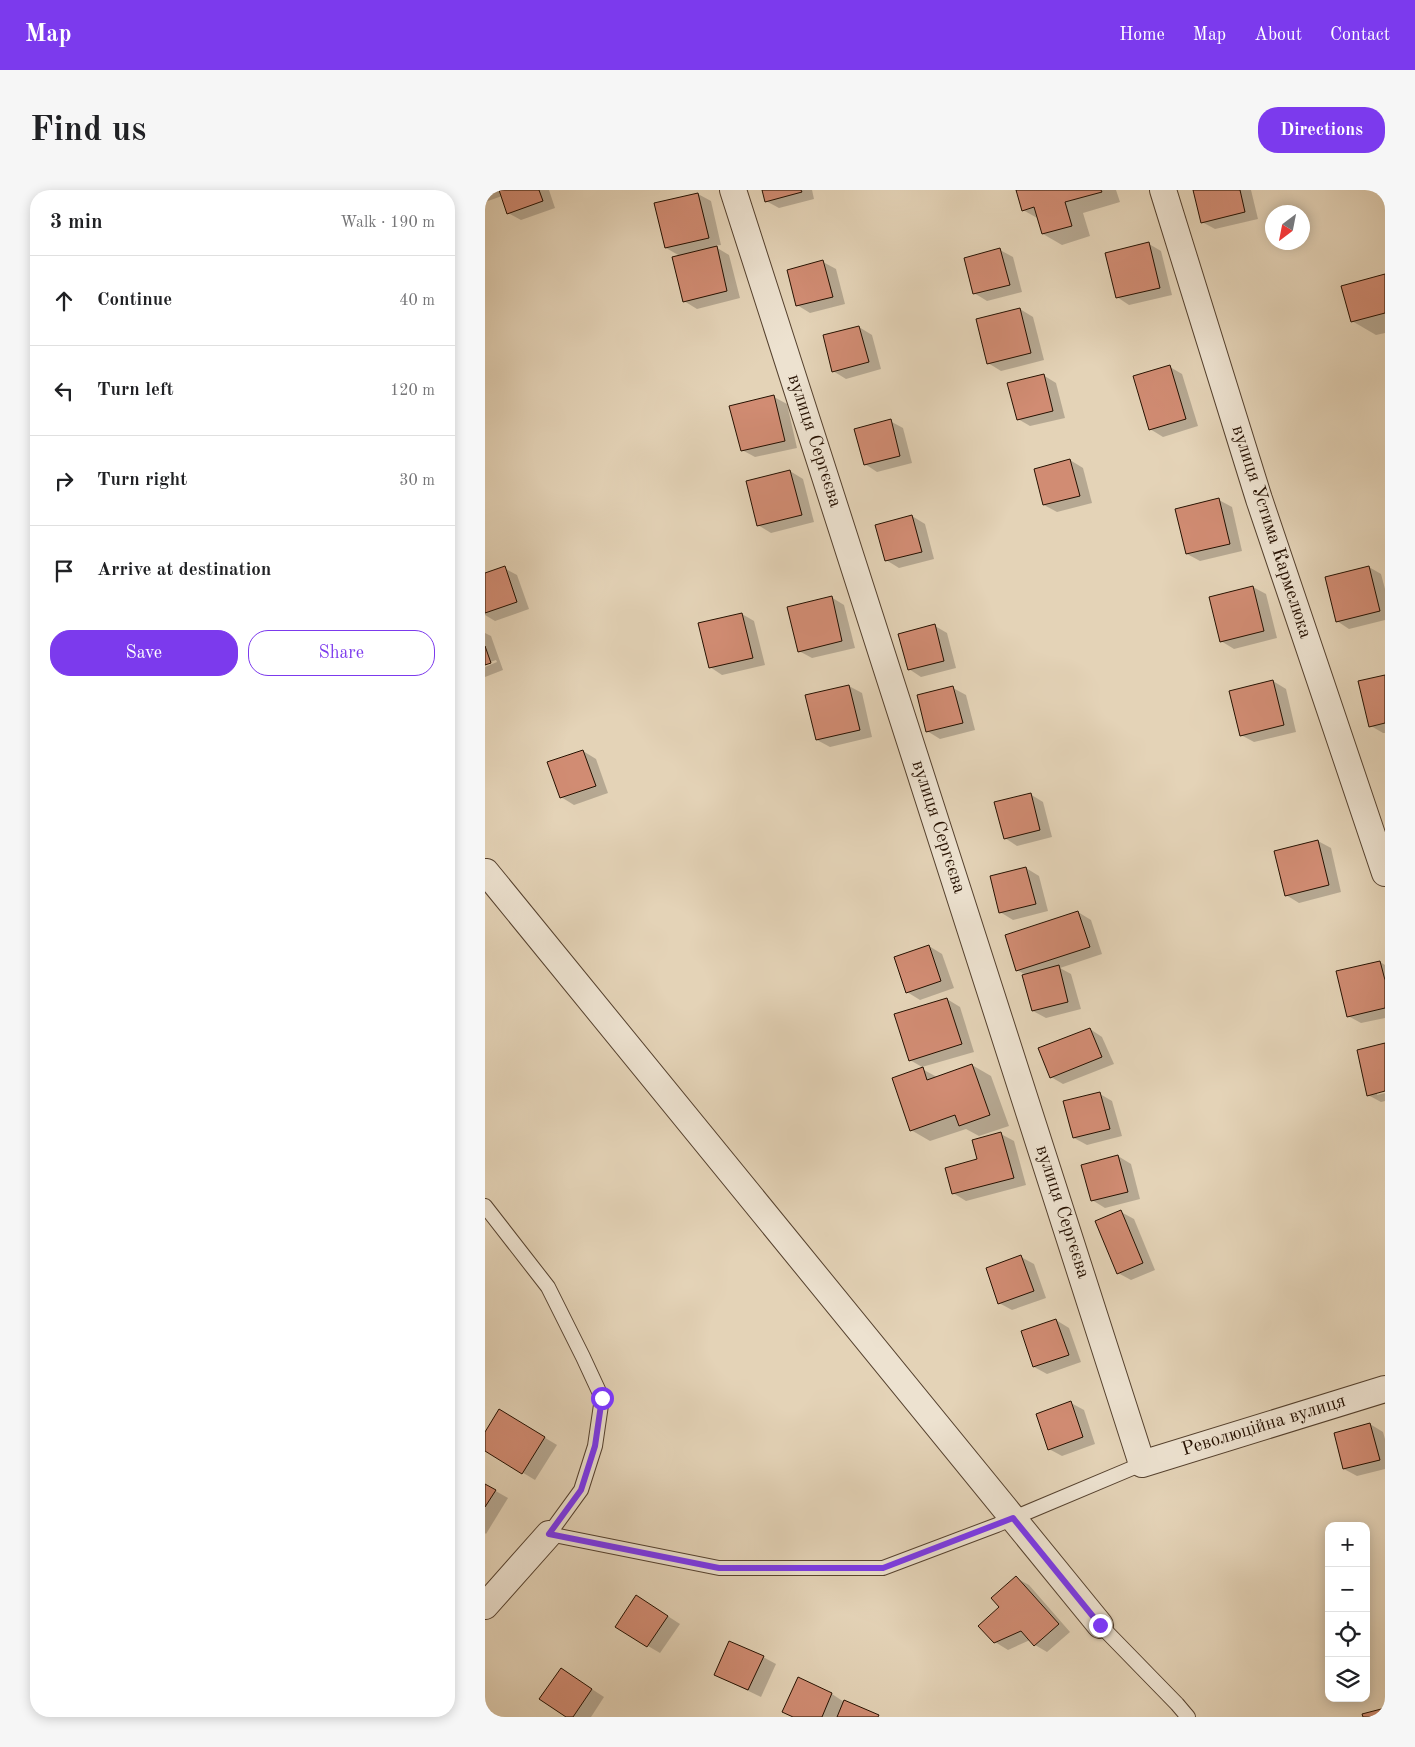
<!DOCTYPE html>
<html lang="en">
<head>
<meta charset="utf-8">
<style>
  :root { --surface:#fff; --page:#f6f6f6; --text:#202124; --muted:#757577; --line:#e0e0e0; --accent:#7c3aed }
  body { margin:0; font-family:"Old Standard TT",serif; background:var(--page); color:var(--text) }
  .controls { position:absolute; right:15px; bottom:15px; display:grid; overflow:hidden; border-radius:10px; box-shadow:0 2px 12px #0003 }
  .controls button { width:45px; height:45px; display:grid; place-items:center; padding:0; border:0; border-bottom:1px solid var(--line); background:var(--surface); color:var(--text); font:25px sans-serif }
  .compass { position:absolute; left:780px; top:15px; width:45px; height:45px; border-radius:50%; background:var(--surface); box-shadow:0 2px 12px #0003; rotate:212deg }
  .stop { position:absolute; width:15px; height:15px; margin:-11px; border:4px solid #7c3aed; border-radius:50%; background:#fff }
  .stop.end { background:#7c3aed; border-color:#fff; box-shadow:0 1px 5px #0008 }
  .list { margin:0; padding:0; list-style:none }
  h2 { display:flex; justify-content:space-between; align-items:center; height:65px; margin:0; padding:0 20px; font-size:21px }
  h2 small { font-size:16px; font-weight:400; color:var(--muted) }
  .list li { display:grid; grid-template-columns:32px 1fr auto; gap:15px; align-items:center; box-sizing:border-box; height:90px; padding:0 20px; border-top:1px solid var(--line) }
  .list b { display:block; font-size:19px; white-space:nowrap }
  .list em { font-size:16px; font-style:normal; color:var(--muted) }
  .actions { display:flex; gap:10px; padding:15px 20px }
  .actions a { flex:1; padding:11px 0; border:1px solid var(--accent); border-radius:20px; text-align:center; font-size:18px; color:var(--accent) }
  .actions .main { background:var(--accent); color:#fff }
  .icon { flex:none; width:28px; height:28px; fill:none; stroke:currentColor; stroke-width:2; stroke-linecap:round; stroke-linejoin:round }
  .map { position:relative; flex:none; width:900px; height:1527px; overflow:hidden; border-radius:20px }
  header { display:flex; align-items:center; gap:30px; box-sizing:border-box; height:70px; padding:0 25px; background:var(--accent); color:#fff }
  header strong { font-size:24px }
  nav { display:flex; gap:28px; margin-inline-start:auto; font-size:18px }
  .intro { display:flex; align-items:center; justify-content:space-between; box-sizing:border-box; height:120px; padding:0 30px }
  h1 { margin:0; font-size:35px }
  .button { padding:12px 22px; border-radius:20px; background:var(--accent); color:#fff; font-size:18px; font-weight:700 }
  main { display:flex; gap:30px; padding:0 30px }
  aside { flex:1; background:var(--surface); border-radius:20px; box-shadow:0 2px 12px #0003 }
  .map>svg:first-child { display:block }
</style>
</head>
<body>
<header>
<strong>Map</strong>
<nav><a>Home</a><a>Map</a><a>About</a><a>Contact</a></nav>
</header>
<div class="intro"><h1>Find us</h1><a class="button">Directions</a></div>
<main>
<aside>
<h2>3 min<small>Walk · 190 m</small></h2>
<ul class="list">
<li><svg class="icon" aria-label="ahead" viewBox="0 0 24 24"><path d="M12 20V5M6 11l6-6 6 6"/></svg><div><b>Continue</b></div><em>40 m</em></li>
<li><svg class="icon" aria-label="left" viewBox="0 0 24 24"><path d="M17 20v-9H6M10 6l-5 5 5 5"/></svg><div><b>Turn left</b></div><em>120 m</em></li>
<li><svg class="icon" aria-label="right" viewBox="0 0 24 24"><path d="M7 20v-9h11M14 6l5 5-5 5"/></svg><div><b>Turn right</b></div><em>30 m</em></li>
<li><svg class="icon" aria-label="arrive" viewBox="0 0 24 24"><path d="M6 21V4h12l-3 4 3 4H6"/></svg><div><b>Arrive at destination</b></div></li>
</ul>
<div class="actions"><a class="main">Save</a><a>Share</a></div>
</aside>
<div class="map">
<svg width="900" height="1527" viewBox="0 0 900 1527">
  <rect width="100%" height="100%" fill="#e4d3b7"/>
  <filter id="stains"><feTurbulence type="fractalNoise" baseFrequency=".004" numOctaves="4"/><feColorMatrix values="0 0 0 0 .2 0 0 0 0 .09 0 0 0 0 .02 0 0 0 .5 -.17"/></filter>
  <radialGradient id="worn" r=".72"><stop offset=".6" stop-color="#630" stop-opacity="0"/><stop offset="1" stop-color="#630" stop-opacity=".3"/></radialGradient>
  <g fill="#0003">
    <path d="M 5,0 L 64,0 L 70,18 L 36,30 L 23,23 L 17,6 L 0,12 L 0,2 Z"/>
    <path d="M 278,0 L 327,0 L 329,9 L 294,18 L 281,11 Z"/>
    <path d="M 532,0 L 631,0 L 635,12 L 598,23 L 605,46 L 577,55 L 558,44 L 554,29 L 538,20 Z"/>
    <path d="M 709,0 L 766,0 L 773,29 L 730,39 L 717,32 Z"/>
    <path d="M 213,4 L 226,11 L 236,55 L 229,56 L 244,65 L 255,108 L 212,119 L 199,111 L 195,66 L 181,58 Z"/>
    <path d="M 664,54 L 676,61 L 687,105 L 644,115 L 632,107 Z"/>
    <path d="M 515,60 L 528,67 L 537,102 L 502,111 L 489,103 Z"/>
    <path d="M 338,72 L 351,79 L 360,114 L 325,123 L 312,115 Z"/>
    <path d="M 900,85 L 900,143 L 891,145 L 867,131 Z"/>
    <path d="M 535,119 L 548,127 L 559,170 L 516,181 L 503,173 Z"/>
    <path d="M 374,137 L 387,145 L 396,179 L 361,189 L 348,181 Z"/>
    <path d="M 685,177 L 697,184 L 713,236 L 678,247 L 665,239 Z"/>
    <path d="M 558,185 L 571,193 L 580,228 L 545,236 L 533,229 Z"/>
    <path d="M 289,207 L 302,214 L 312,258 L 270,267 L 257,260 Z"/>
    <path d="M 405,231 L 418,238 L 427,273 L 392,282 L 380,274 Z"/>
    <path d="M 585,270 L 598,278 L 607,313 L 572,322 L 559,315 Z"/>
    <path d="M 305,281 L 318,289 L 329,332 L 286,343 L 273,335 Z"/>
    <path d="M 734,310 L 747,317 L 757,361 L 715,371 L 702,364 Z"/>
    <path d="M 427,326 L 440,334 L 449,369 L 414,378 L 401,370 Z"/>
    <path d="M 884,377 L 896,384 L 900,399 L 900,430 L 864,439 L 852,431 Z"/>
    <path d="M 19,378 L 32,385 L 44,419 L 10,431 L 0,425 L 0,384 Z"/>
    <path d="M 768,397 L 781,404 L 792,448 L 749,459 L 736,451 Z"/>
    <path d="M 346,407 L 359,415 L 370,458 L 327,468 L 314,461 Z"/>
    <path d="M 257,424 L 269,431 L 280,475 L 237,485 L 225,477 Z"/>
    <path d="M 450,436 L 462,443 L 471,478 L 436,487 L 424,479 Z"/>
    <path d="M 0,443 L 6,446 L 18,480 L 0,487 L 0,477 L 12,472 L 11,470 L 0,474 Z"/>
    <path d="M 900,486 L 900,543 L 898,543 L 886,536 Z"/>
    <path d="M 788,491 L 801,499 L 811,542 L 769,552 L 756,545 Z"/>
    <path d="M 364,496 L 377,503 L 387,547 L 345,557 L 332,550 Z"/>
    <path d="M 468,498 L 481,505 L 490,540 L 455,549 L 442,541 Z"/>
    <path d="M 98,561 L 111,569 L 123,603 L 89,615 L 76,607 Z"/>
    <path d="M 545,604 L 558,612 L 567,647 L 532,656 L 520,648 Z"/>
    <path d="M 833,651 L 846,658 L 856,702 L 814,713 L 801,705 Z"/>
    <path d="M 541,678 L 554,686 L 563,721 L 528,730 L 515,722 Z"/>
    <path d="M 593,722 L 606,730 L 617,764 L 575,778 L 586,784 L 596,819 L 561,828 L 548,821 L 541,785 L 532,780 Z"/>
    <path d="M 444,756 L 457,764 L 469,798 L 435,810 L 422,802 Z"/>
    <path d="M 895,772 L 900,775 L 900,828 L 876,833 L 863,826 Z"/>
    <path d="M 462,809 L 475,817 L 489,862 L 437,877 L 425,870 Z"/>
    <path d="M 605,839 L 617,847 L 629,874 L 578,894 L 566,887 Z"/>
    <path d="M 900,855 L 900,900 L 892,902 L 892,905 L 900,903 L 900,911 L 896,912 L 883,905 Z"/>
    <path d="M 487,875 L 506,886 L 524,936 L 494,946 L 481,939 L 445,951 L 426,940 L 437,879 L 452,887 Z"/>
    <path d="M 615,904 L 627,911 L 637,946 L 602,955 L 589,948 Z"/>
    <path d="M 516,944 L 529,951 L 541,995 L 481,1011 L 468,1003 L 494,970 Z"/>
    <path d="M 633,966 L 646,974 L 655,1009 L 620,1018 L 607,1010 Z"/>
    <path d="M 636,1022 L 649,1029 L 670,1080 L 646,1090 L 633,1083 Z"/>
    <path d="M 536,1067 L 549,1074 L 561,1108 L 527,1120 L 514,1113 Z"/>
    <path d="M 571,1130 L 584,1138 L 596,1172 L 562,1184 L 549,1177 L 537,1142 Z"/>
    <path d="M 586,1213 L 599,1220 L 610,1254 L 577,1266 L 564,1259 Z"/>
    <path d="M 27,1228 L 72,1255 L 50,1290 L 0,1260 L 0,1244 Z"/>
    <path d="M 885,1234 L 898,1242 L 900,1249 L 900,1279 L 872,1286 L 859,1279 Z"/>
    <path d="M 0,1295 L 23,1308 L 1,1344 L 0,1343 Z"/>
    <path d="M 531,1388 L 544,1395 L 585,1442 L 562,1462 L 550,1455 L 545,1450 L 523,1460 L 510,1452 L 516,1417 Z"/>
    <path d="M 164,1414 L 195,1434 L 175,1463 L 163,1456 Z"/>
    <path d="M 278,1467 L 291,1474 L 276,1507 L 230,1485 Z"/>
    <path d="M 76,1479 L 119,1507 L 106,1527 L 83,1527 Z"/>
    <path d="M 313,1489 L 347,1504 L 359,1512 L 394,1527 L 308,1527 Z"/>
  </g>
  <g fill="#d18c73" stroke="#251000">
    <path d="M 14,0 L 54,0 L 58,11 L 22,24 Z"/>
    <path d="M 277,0 L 316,0 L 317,2 L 280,12 Z"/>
    <path d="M 531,0 L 616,0 L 617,2 L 580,12 L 587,36 L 557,44 L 549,17 L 537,21 Z"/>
    <path d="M 708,0 L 755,0 L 760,22 L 716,33 Z"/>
    <path d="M 213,3 L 224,48 L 180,58 L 169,13 Z"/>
    <path d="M 664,52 L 675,98 L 631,108 L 620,63 Z"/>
    <path d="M 232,56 L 242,101 L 198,112 L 187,67 Z"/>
    <path d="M 515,58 L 525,95 L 488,104 L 479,68 Z"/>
    <path d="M 338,70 L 348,107 L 311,116 L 302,80 Z"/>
    <path d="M 900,84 L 900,123 L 866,132 L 856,96 Z"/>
    <path d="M 535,118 L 546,163 L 502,174 L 491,129 Z"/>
    <path d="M 374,136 L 384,172 L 347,182 L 338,145 Z"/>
    <path d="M 685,175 L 701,229 L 664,240 L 648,186 Z"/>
    <path d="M 559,184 L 568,221 L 532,230 L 522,193 Z"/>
    <path d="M 289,205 L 300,251 L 256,261 L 244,216 Z"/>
    <path d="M 406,229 L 415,266 L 379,275 L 369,239 Z"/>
    <path d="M 585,269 L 595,306 L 558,315 L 549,279 Z"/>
    <path d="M 305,280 L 317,325 L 272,336 L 261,291 Z"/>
    <path d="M 734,308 L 745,354 L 701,364 L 690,319 Z"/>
    <path d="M 427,325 L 437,362 L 400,371 L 390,335 Z"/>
    <path d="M 20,376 L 32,412 L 0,423 L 0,383 Z"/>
    <path d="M 884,376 L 895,421 L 851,432 L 840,387 Z"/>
    <path d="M 768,396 L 779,441 L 735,452 L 724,407 Z"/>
    <path d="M 347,406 L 357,451 L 313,462 L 302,417 Z"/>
    <path d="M 257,423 L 268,468 L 224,478 L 213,433 Z"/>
    <path d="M 450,434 L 459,471 L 423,480 L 413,444 Z"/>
    <path d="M 0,456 L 6,473 L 0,475 Z"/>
    <path d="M 900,485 L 900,533 L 884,537 L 873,491 Z"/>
    <path d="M 788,490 L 799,535 L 755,546 L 744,501 Z"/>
    <path d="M 364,495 L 375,540 L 331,550 L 320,505 Z"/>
    <path d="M 468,496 L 478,533 L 441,542 L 432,505 Z"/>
    <path d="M 98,560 L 111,596 L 75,608 L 62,572 Z"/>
    <path d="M 546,603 L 555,640 L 519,649 L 509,612 Z"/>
    <path d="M 833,650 L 844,695 L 800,706 L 789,661 Z"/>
    <path d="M 541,677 L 551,714 L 514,723 L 505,686 Z"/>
    <path d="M 593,721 L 605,757 L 531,781 L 520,745 Z"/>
    <path d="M 444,755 L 456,791 L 421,803 L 409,767 Z"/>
    <path d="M 895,771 L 900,790 L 900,818 L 862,827 L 851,781 Z"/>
    <path d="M 574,775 L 583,812 L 547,821 L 537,785 Z"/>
    <path d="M 462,808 L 477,854 L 424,871 L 409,824 Z"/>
    <path d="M 605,838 L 617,867 L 565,888 L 553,858 Z"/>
    <path d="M 900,853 L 900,901 L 882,906 L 872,860 Z"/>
    <path d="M 487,874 L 505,925 L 474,936 L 470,925 L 425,941 L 407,888 L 438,877 L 442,890 Z"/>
    <path d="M 615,902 L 625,939 L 588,948 L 578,911 Z"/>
    <path d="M 516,942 L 529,988 L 467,1004 L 460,978 L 492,969 L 487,950 Z"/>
    <path d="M 633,965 L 643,1002 L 606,1011 L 596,975 Z"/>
    <path d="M 636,1020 L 658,1073 L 632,1084 L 610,1031 Z"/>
    <path d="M 536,1065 L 549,1101 L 513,1114 L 501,1078 Z"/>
    <path d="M 571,1129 L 584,1165 L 548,1177 L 536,1141 Z"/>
    <path d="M 586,1211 L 598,1247 L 563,1260 L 551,1224 Z"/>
    <path d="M 14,1219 L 60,1247 L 37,1284 L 0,1261 L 0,1242 Z"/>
    <path d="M 885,1233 L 895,1270 L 858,1279 L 849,1243 Z"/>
    <path d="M 0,1294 L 11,1300 L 0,1317 Z"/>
    <path d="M 531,1386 L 574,1434 L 549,1456 L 536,1441 L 509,1453 L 493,1436 L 514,1417 L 506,1408 Z"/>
    <path d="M 151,1405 L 183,1426 L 162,1457 L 130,1437 Z"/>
    <path d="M 244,1451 L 279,1466 L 263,1500 L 229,1485 Z"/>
    <path d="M 76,1478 L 107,1499 L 88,1527 L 81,1527 L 54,1509 Z"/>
    <path d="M 313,1487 L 347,1503 L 337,1527 L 308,1527 L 297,1522 Z"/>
    <path d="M 359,1510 L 394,1525 L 393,1527 L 352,1527 Z"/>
    <path d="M 900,1518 L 900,1527 L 878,1527 L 877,1524 Z"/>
  </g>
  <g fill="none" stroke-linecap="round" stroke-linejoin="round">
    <defs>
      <g id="service">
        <path d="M 0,1016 L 63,1097 L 98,1167 L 117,1208 L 110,1256 L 96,1300 L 64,1344 L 234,1378 L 398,1378 L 512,1335 L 657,1274"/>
        <path d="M 615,1435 L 692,1514 L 703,1527"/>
      </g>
      <g id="minor">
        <path d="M 248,0 L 657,1274 L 900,1199"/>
        <path d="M 678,0 L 774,309 L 900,683"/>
        <path d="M 1,682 L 615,1435"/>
        <path d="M 0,1416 L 64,1344"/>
      </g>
    </defs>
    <use href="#service" stroke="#55412e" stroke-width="16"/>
    <use href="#minor" stroke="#55412e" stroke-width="28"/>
    <use href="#service" stroke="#ede2d0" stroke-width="14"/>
    <use href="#minor" stroke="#ede2d0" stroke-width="26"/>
  </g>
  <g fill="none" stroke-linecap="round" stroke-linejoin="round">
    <path stroke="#7c3aed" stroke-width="6" d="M 117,1208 L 110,1256 L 96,1300 L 64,1344 L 234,1378 L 398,1378 L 528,1328 L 615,1435"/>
  </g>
  <g text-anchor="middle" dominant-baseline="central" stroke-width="4" stroke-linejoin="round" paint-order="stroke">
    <g font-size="19" fill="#251000" stroke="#ede2d0">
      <text transform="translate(329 251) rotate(72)">вулиця Сергєєва</text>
      <text transform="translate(786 342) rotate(72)">вулиця Устима Кармелюка</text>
      <text transform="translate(453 637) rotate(72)">вулиця Сергєєва</text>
      <text transform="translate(577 1022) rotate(72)">вулиця Сергєєва</text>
      <text transform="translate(779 1236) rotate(-17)">Революційна вулиця</text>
    </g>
  </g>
  <rect width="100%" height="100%" filter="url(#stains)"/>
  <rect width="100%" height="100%" fill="url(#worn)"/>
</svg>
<div class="controls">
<button>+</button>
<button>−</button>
<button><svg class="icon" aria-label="locate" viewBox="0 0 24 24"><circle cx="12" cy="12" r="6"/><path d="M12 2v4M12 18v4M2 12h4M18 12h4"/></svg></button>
<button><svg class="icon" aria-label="layers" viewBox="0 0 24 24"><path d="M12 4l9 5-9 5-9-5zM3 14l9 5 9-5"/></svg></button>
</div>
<svg class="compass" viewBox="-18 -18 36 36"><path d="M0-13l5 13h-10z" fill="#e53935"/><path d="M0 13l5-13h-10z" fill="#757577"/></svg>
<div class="stop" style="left:117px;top:1208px"></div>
<div class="stop end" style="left:615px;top:1435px"></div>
</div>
</main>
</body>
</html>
